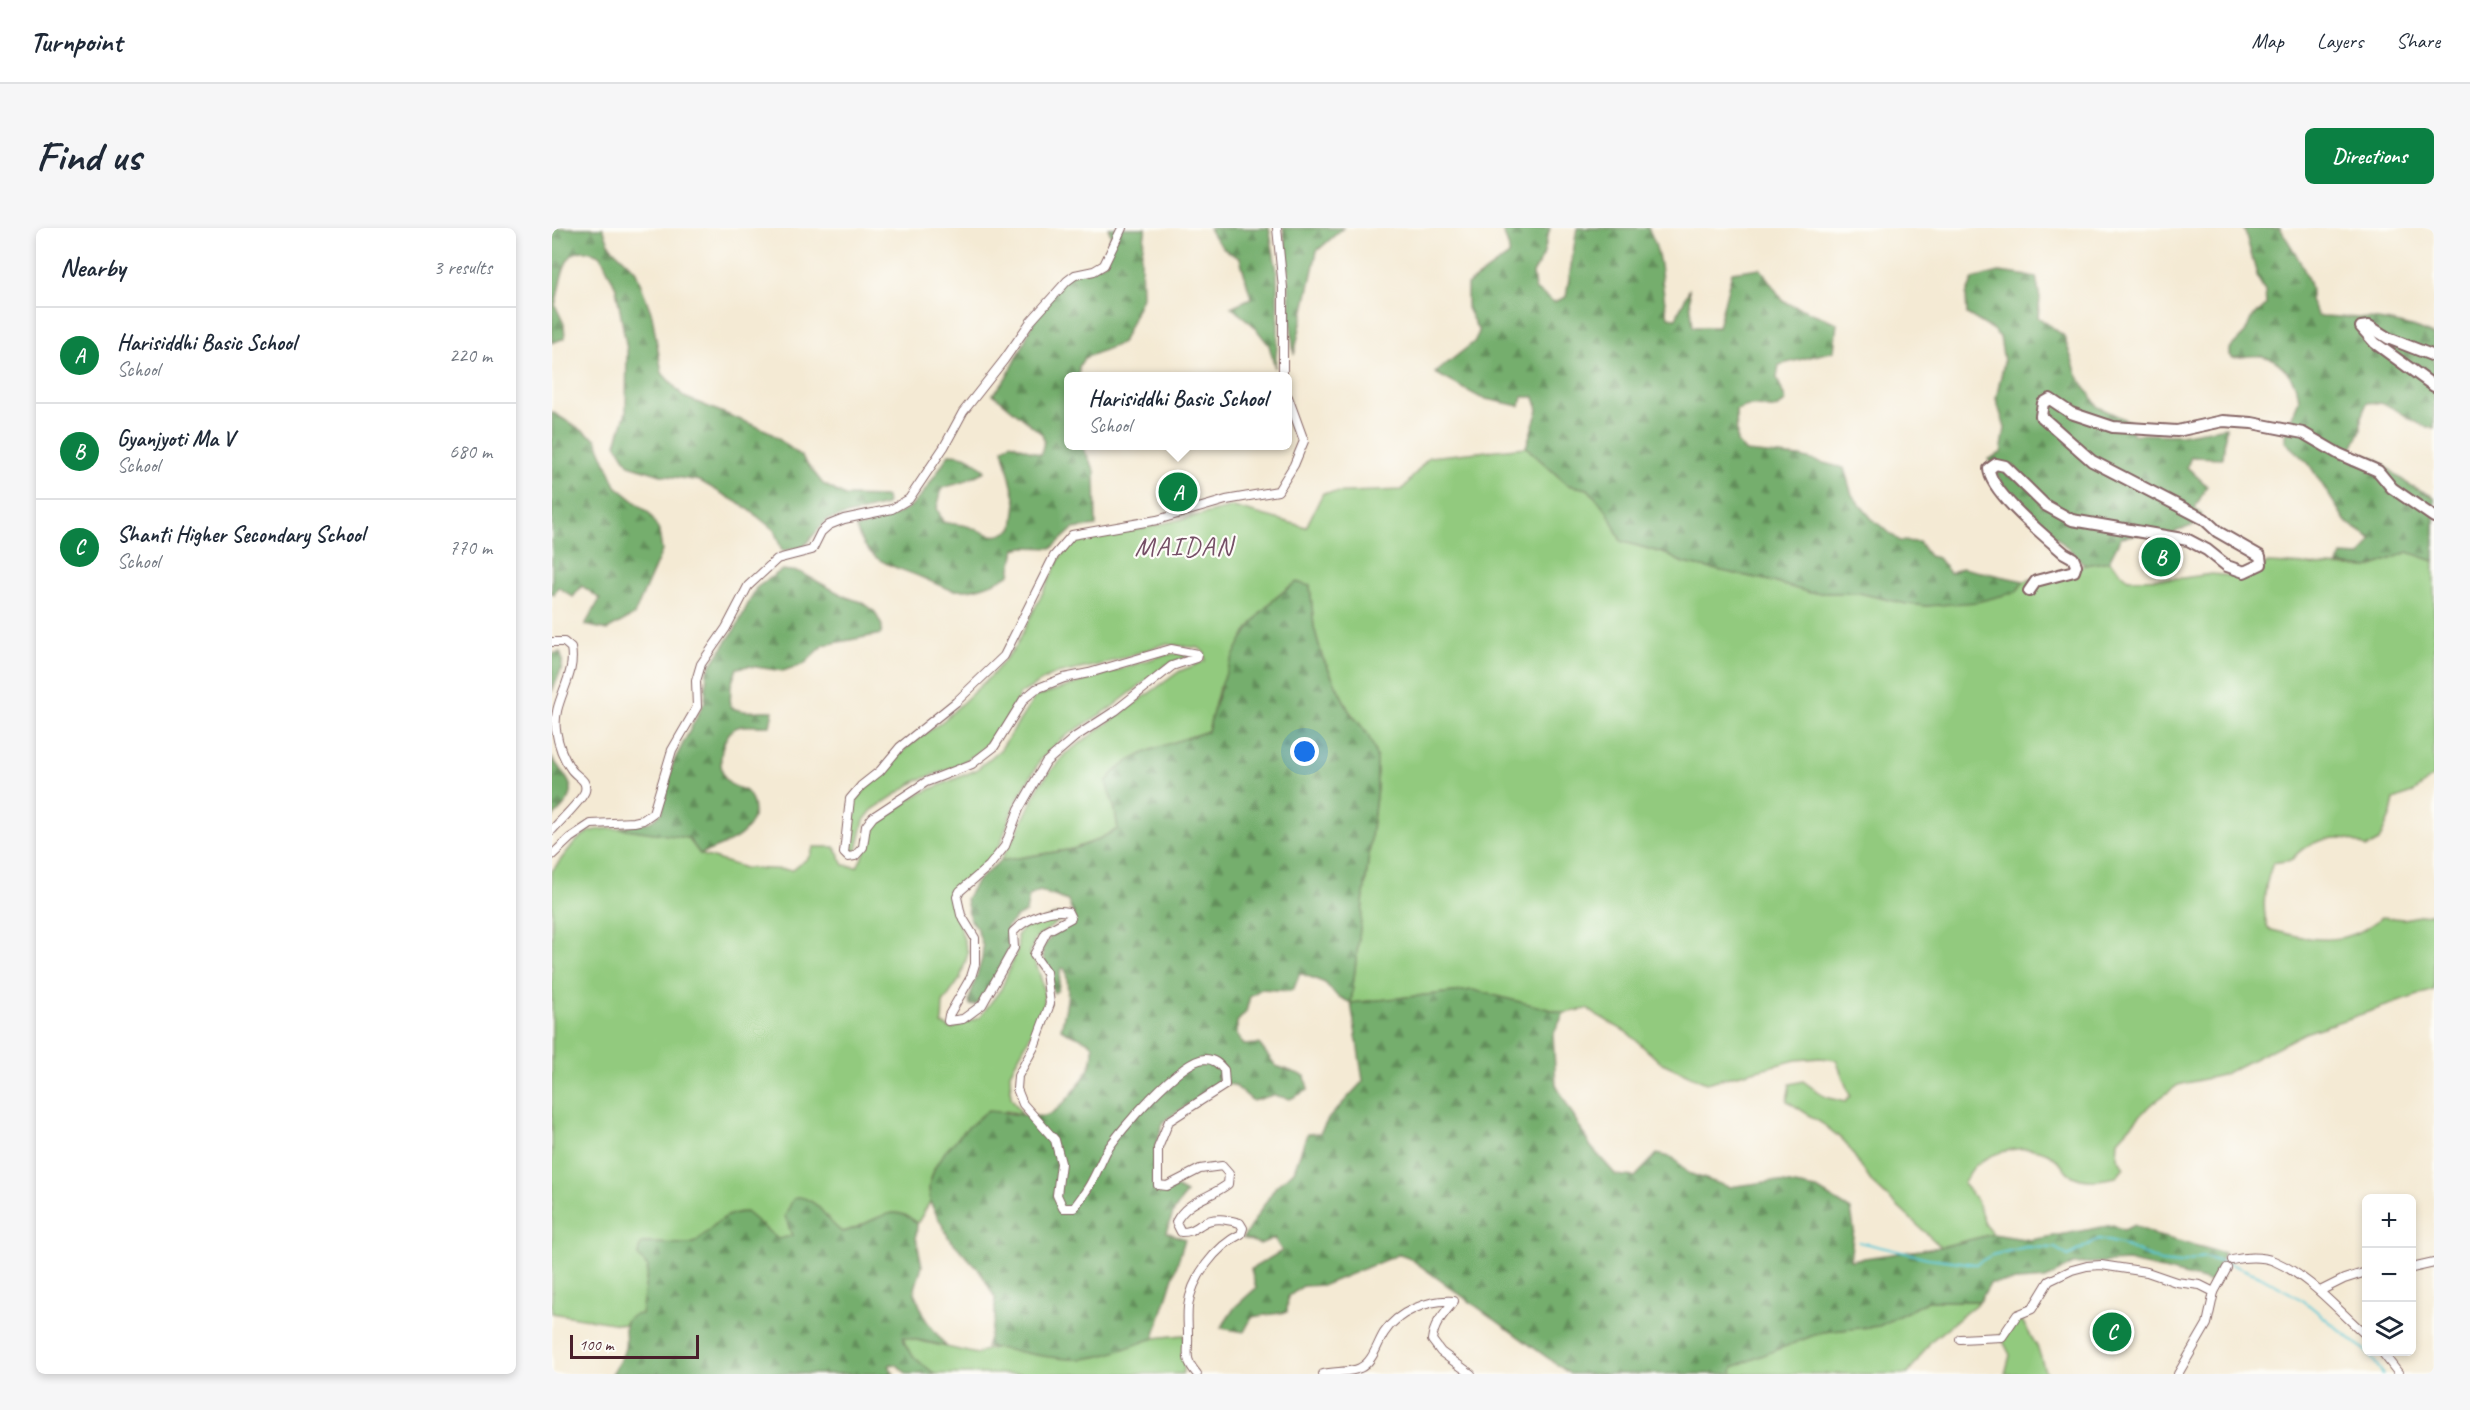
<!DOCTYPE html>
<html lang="en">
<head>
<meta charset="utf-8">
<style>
  :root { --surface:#fff; --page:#f6f6f7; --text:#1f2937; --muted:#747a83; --line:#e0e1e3; --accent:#0b8043 }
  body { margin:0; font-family:Caveat,sans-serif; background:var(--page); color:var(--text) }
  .controls { position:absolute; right:18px; bottom:18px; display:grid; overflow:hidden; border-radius:9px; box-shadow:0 3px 9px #0003 }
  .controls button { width:54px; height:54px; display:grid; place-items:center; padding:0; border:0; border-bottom:2px solid var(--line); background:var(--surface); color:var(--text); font:30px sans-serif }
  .scale { position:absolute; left:18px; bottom:15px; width:129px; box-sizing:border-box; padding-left:6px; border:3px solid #4a1f2b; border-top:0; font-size:16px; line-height:21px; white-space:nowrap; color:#4a1f2b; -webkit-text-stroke:4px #fdfcf7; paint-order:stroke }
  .you { position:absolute; left:753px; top:524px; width:21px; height:21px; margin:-15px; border:4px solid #fff; border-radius:50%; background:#1a73e8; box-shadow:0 0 0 9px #1a73e833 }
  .badge { display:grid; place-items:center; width:39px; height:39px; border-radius:50%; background:var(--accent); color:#fff; font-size:20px; font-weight:700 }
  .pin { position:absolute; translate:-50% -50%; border:3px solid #fff; box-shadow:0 2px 6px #0006 }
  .popup { position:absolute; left:512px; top:144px; width:228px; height:78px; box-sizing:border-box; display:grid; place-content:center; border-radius:9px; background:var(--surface); filter:drop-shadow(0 2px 4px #0005); font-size:20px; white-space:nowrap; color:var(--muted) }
  .popup b { font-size:22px; color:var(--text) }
  .popup::after { content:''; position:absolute; left:50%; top:100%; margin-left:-12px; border:12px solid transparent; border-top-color:var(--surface) }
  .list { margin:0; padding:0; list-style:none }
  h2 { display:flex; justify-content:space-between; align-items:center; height:78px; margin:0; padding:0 24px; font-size:26px }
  h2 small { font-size:20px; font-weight:400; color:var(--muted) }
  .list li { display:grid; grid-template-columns:39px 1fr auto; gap:18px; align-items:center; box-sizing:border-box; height:96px; padding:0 24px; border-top:2px solid var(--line) }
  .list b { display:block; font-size:22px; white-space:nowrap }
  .list p { margin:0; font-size:20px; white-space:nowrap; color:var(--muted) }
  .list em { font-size:20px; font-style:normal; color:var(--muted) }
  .icon { flex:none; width:33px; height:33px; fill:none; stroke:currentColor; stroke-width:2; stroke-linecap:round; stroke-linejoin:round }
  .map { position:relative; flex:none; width:1882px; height:1146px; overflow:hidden; border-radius:9px }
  header { display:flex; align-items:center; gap:36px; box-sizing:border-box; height:84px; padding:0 30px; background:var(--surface); border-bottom:2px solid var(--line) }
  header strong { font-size:28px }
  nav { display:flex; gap:33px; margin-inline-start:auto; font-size:21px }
  .intro { display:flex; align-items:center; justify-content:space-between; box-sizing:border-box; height:144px; padding:0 36px }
  h1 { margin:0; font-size:42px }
  .button { padding:15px 27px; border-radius:9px; background:var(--accent); color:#fff; font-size:21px; font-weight:700 }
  main { display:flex; gap:36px; padding:0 36px }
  aside { flex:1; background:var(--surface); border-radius:9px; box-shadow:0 3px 9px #0003 }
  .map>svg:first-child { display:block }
</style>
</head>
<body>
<header>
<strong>Turnpoint</strong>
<nav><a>Map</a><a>Layers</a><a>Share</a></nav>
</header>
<div class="intro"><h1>Find us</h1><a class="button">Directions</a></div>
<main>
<aside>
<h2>Nearby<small>3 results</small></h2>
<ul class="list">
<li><span class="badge">A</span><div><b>Harisiddhi Basic School</b><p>School</p></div><em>220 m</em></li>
<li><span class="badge">B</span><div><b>Gyanjyoti Ma V</b><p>School</p></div><em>680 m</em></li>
<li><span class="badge">C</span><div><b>Shanti Higher Secondary School</b><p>School</p></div><em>770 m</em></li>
</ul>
</aside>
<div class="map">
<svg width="1882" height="1146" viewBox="0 0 1882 1146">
  <defs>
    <pattern id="forest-firs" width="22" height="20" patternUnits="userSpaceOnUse" patternTransform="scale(1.5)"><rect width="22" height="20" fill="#75ae6d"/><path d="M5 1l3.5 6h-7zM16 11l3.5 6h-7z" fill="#628d5a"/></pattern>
  </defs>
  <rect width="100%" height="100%" fill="#fdfcf7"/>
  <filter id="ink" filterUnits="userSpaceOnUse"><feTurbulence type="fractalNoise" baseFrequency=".0167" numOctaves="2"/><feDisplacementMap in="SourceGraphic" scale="12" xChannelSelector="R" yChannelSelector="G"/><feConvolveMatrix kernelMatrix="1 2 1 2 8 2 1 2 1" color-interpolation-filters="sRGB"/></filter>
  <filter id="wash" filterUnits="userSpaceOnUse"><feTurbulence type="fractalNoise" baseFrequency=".008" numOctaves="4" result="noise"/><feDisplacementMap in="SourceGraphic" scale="24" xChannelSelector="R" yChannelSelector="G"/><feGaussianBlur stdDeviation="1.35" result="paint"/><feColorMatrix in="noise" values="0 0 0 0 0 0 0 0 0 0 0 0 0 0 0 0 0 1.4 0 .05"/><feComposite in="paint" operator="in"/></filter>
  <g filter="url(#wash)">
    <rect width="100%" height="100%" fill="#f4ead4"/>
    <g fill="#92ca7e" stroke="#6e7454" stroke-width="1.5">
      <path d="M 974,219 L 1016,257 L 1036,261 L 1055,283 L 1069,313 L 1114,326 L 1131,335 L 1214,352 L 1259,365 L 1307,365 L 1355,376 L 1375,378 L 1464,364 L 1472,353 L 1533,337 L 1557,333 L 1576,351 L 1631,350 L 1659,346 L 1693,349 L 1716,335 L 1816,340 L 1856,324 L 1882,333 L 1882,548 L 1862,564 L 1842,572 L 1839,586 L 1827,613 L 1814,620 C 1809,617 1803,612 1797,611 C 1777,607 1750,616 1740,632 L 1721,635 C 1713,655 1709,679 1716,701 C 1758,712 1794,721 1829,689 L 1852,691 L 1882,685 L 1882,762 L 1753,805 L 1670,847 L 1626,857 L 1597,878 L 1566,912 L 1565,929 L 1572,939 L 1564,949 C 1550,952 1532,955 1519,947 C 1512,942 1507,932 1499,927 C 1478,914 1443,922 1424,937 C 1419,941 1415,950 1411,956 L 1424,971 L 1433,996 L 1441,1006 L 1389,1019 L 1320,955 L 1293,914 L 1271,896 L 1235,873 L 1238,856 L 1251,853 L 1273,869 L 1293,874 L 1298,868 L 1284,832 L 1268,830 L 1244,832 L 1154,855 L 1108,834 L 1076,805 L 1035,781 L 1012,785 L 921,762 L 799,775 L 825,560 L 815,505 L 797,483 L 770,428 L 762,399 L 758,357 L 667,460 L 656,503 L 599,522 L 554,554 L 563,582 L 566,601 L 543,613 L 521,621 L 448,633 L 466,602 L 488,556 L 513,526 L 628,443 L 653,433 L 653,425 L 647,420 L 613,416 L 551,436 L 500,447 L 468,466 L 448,503 L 426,525 L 403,539 L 364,553 L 320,582 L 312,592 L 305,622 L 298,626 L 302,577 L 307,567 L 353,521 L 392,492 L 441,446 L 464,418 L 508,330 L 525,311 L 588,301 L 681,279 L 754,299 L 771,265 L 850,262 L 877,229 Z"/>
      <path d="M 628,425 L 633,426 L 634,429 L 614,437 L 559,480 L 509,511 L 489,531 L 462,577 L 449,615 L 437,633 L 404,661 L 400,674 L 416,725 L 408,751 L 391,775 L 390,796 L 400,801 L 428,789 L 449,761 L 466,721 L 465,708 L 471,700 L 505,686 L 509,686 L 511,690 L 483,711 L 478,725 C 488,741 494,763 492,782 L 458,845 L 459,869 L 470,886 L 454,883 L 413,902 L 383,939 L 377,957 L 378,974 L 365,996 C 340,969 317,1000 290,1004 L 279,995 L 275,988 L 236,995 L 240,1008 L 227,1012 L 187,984 L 167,993 L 145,1013 L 139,1016 L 91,1015 L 86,1028 L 96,1039 L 89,1087 C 80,1087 76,1089 72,1097 L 0,1085 L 0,643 C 10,631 21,613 35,605 C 54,594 114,606 136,610 L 148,626 L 193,640 L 241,642 L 257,629 L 262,619 L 283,619 L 292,637 L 305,639 L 318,614 L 321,598 L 365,567 L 424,542 L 449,521 L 483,469 L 612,427 Z"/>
      <path d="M 1376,1073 L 1428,1073 L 1379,1113 L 1356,1146 L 1180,1146 L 1180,1139 L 1270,1104 L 1327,1098 Z"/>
      <path d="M 1469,1091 L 1486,1120 L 1494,1146 L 1453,1146 L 1458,1127 L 1448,1107 Z"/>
      <path d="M 632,1107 L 632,1144 L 630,1146 L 383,1146 C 370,1136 354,1126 351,1109 L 425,1126 C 447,1110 496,1131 524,1131 C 551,1131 574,1118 599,1111 C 609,1108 621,1108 632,1107 Z"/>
    </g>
    <g fill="url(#forest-firs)" stroke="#60664c" stroke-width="1.5">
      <path d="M 0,0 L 51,0 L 58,18 L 83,42 L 86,49 L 100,87 L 110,145 L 132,169 L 216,203 L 250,229 L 271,256 L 293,268 L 334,269 L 335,277 L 275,292 L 251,319 L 230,323 L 222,302 L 195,280 L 148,253 L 109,247 L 77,237 L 64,216 L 74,184 L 75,122 L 64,60 L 49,28 C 9,8 11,52 3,77 L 12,96 L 13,110 L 0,115 Z"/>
      <path d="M 556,0 L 594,0 L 589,29 L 590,69 L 570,115 L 532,130 L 527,139 L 527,148 L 516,148 L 516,218 L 530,218 L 543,243 L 544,298 L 521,301 L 500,320 L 471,319 L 463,321 L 458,346 C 443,356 419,364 401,362 C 390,360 381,354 371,350 C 341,337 316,336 304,300 C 366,284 364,276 397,226 C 414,226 422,231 433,243 L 411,254 L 390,260 L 385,280 L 391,294 C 399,296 407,296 415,298 C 436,304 440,315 461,300 L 464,274 L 451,221 L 459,215 L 489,227 L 492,213 L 490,206 L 441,166 C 473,134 479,74 514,48 C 525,40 540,40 553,35 L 559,7 Z"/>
      <path d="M 657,0 L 717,0 L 725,44 L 726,107 L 723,140 L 717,117 L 701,97 L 679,79 L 699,70 L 688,30 C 673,24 664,15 657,0 Z"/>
      <path d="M 731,0 L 791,0 L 765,23 L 742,127 C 736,84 739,42 731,0 Z"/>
      <path d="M 951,0 L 998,0 L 991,28 L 981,45 L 983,61 L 1002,74 L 1014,69 L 1025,0 L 1096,0 C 1112,29 1108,58 1116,89 L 1124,90 L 1137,62 L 1141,99 L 1166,99 L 1180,44 L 1208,40 L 1232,74 L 1285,95 L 1282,123 L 1227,137 L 1225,150 L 1234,173 C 1220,187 1213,176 1198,178 C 1194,178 1188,181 1184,182 L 1185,215 L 1194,224 L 1248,229 L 1292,240 L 1300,267 L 1320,291 L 1348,313 L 1367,314 L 1377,328 L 1386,330 L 1398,345 L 1410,340 L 1472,353 L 1464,364 L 1425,374 L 1375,378 L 1355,376 L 1307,365 L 1259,365 L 1214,352 L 1131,335 L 1114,326 L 1069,313 L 1055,283 L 1036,261 L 1016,257 L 974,219 L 986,182 L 983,169 L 970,169 L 968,178 L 929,170 L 883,145 L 922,114 L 927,104 L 915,80 L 915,57 L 957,27 C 958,17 952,11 951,0 Z"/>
      <path d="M 1692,0 L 1728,0 C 1737,15 1765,56 1758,72 L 1766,88 C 1801,89 1851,91 1882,108 L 1882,200 C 1857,198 1843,171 1815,175 L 1809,189 L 1809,202 L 1798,225 L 1823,230 L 1856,256 L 1882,269 L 1882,333 L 1856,324 L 1816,340 L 1786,337 L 1789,327 L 1809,328 L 1820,311 L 1794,294 L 1757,236 L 1733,214 L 1733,206 L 1747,172 C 1746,155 1731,133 1714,129 C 1704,126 1692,129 1681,130 L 1677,127 L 1677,121 L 1693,105 L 1699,91 L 1714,77 L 1713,63 L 1706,51 Z"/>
      <path d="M 1447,44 L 1484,49 L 1488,70 L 1486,89 L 1512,108 L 1526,149 L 1546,179 L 1579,194 L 1581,206 L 1628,207 L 1674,199 L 1671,230 L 1639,229 L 1635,239 L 1655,258 L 1643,280 L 1650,286 L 1645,296 L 1623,304 L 1620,315 L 1588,306 L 1569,309 L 1557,333 L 1533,337 L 1451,257 L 1436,231 L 1449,225 L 1453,200 L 1444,171 L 1452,134 L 1448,109 L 1441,102 L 1415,86 L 1414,67 L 1421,51 Z"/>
      <path d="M 0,184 L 44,211 L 64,258 L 98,286 L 107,303 L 110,323 L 82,387 L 55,402 L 33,397 L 48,371 L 30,358 L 21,369 L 6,359 L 2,367 L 0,365 Z"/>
      <path d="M 230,342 L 248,344 L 294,369 L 309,374 L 323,384 L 330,398 L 329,406 L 272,417 L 252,436 L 231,443 L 197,438 L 185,440 L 179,457 L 178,479 C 192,486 206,482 221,483 L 218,498 C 209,499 195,496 186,499 C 168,505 163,543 177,555 C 182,559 189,560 194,563 C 199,567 202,577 202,584 C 199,610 169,618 148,626 L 136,610 L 67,600 L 98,594 L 110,584 L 121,535 L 153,473 L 155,443 L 185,398 L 204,360 Z"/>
      <path d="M 745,354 L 758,358 L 762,399 L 770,428 L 797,483 L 815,505 L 822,520 L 825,532 L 825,560 L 799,775 L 921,762 L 1012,785 L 1001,807 L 1004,857 L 1039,919 L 1064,947 L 1083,949 L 1105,926 L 1121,930 L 1136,945 L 1177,959 L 1221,953 L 1265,961 L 1299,982 L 1302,1001 L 1298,1032 L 1389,1019 L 1441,1006 L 1479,1012 L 1561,997 L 1572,1002 L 1582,997 L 1603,1007 L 1672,1025 L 1659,1054 L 1576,1033 L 1521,1036 L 1494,1051 L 1438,1055 L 1428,1073 L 1376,1073 L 1327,1098 L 1270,1104 L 1181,1139 L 1180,1146 L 1018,1146 L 856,1029 L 848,1026 L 772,1057 L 751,1058 L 736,1069 L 735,1084 L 700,1089 L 692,1104 L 669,1100 L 683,1079 L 704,1060 L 699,1041 L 730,1023 L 722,1010 L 708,1016 L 691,1010 L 724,958 L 742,943 L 755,906 L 768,905 L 777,890 L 811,853 L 799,775 L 785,768 L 773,755 L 748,745 L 742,760 L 738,763 L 709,761 L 698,768 L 694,784 L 685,794 L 685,807 L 692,817 L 707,816 L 724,838 L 753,848 L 756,862 L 738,871 L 721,867 L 701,873 L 682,857 L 668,855 L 612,893 L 603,919 L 601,958 L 603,963 L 613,964 L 624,959 L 634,965 L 622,983 L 614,1004 L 633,1011 L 602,1110 C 577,1119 553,1130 526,1131 C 495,1132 465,1121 434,1119 L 443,1091 L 443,1070 L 428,1043 L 397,1010 L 378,974 L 377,957 L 383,939 L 392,925 L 413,902 L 435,883 C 449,883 483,890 492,888 C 508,885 536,848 540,832 C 541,828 541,822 541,818 C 532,808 520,808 509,801 C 514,780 519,762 513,741 L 509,740 L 506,762 L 502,765 C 499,760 490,728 490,721 L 500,707 L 523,692 L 516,673 L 488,663 L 477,668 L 474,684 L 464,689 L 455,699 L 457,719 L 447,744 L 424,777 L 418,777 L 417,772 L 430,731 L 431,719 L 425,701 L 418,691 L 414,671 L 424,654 L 448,633 L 521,621 L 543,613 L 566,601 L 563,582 L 554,554 C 575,524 622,515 656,503 C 670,446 691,387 745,354 Z"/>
      <path d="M 8,424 C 15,439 4,450 0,464 L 0,426 Z"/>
      <path d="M 0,530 C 21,559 30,563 0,590 Z"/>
      <path d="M 247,969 C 270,973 273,993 290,1004 C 317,1000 340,969 365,996 L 364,1009 L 370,1038 L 362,1064 L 374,1092 L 394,1118 L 351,1109 C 354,1126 370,1136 383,1146 L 355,1146 L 345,1137 L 339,1136 L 337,1138 L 342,1146 L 60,1146 C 64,1138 72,1128 73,1119 C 76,1103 65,1088 89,1086 L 96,1039 L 86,1028 L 87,1020 L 91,1015 L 139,1016 L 145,1013 C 162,999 171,984 194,984 L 226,1011 L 240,1008 L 233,988 L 241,971 Z"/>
    </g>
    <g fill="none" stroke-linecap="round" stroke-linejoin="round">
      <path stroke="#5dc8d7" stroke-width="2" d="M 1307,1014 L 1376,1030 L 1424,1036 L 1440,1027 L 1474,1019 L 1503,1020 L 1516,1028 L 1547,1011 L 1569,1016 L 1609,1034 L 1627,1036 L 1651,1029 L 1678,1036 L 1708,1048 L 1752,1073 L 1817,1126 L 1831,1146"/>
    </g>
  </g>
  <g filter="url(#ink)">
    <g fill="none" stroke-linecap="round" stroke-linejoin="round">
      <defs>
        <g id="street">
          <path d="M 725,0 L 731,60 L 731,148"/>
          <path d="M 0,414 L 12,414 L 19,420 C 25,449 0,473 4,502 C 6,515 11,530 19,541 C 24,549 36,551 33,563 C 31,571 7,594 0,602"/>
          <path d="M 0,627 L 18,610 L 39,596 L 82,594 L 91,592 L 101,585 L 120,522 L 145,479 L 144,453 L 149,436 L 174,400 L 196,358 L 225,331 L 260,322 L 269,304 L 277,297 L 292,291 L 340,281 L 357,271 L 392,219 L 411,184 L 452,132 L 479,93 L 515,53 L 523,47 L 542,43 L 552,37 L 570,0"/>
          <path d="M 1680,1032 C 1692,1029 1710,1028 1722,1033 C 1759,1049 1785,1082 1814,1107"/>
          <path d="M 1860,1040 L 1882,1035"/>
          <path d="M 1768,1063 L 1792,1051 L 1814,1044"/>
          <path d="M 1408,1111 L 1450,1109 L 1465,1087 L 1480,1081 L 1497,1053 L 1520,1042 L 1535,1038 L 1549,1037 L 1595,1044 L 1624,1054 L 1648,1057 L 1662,1064 L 1675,1040"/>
          <path d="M 1830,1124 L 1847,1146"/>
          <path d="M 645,1146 C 631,1129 637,1126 636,1107 C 636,1097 635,1088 636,1079 C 639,1050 664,1018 689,1006 L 691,1000 L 688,995 C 676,992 662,988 650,996 C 642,1001 639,1004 629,1004 L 624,994 C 635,972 658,970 676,956 L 677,946 L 670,938 L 648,941 L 615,958 L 606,957 L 606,920 L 617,893 L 673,857 L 672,842 C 667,836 662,831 653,831 C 628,832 567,903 554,924 C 549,934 545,944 540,953 C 535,963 528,971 522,980 L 511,980 L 505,967 L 509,935 L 503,912 L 471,876 L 465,861 L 466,848 L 482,819 L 498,776 L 494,744 L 482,727 L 495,703 L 519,690 L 516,684 C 498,680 473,691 461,704 L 462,720 L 430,777 L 411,791 L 396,793 L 397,787 L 419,749 L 423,736 L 423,710 L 409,687 L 405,669 L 408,663 L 437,638 L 453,618 L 467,581 L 494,534 L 523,509 L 563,483 L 620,438 L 644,430 L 645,426 L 619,421 L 537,445 L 512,450 L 484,461 L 472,471 L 442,519 L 420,536 L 374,554 L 321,589 L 314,598 L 311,619 L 303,628 L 296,629 L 292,625 L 298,571 L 309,558 L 328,543 L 348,519 L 404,474 L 452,428 L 502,328 L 520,307 L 605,292 L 674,272 L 726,263 L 742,237 L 752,213 L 736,169"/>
          <path d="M 771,1146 C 782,1143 798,1145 808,1140 C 821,1134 825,1116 832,1105 C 845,1084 877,1071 902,1073 C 892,1086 882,1095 880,1112 L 889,1124 L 919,1146"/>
          <path d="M 1626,1146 L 1655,1096 L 1662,1064"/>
        </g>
        <g id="secondary">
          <path d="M 1882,128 L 1836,110 L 1817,98 L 1809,99 L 1823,115 L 1882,158"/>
          <path d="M 1477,363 L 1484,353 L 1522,343 L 1524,337 L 1521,330 L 1512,325 C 1494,309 1438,264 1437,241 L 1444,236 L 1453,238 L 1493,277 L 1520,292 L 1636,312 L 1655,322 L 1675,338 L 1692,344 L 1709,336 L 1708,328 L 1666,304 L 1652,291 L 1540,233 L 1489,188 L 1491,175 L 1498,171 L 1519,185 L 1561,199 L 1625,203 L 1671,193 L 1700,195 L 1751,205 L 1787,226 L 1826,243 L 1840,260 L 1882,289"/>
        </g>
      </defs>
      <use href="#street" stroke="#866666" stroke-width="10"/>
      <use href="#secondary" stroke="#866666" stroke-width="14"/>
      <use href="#street" stroke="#fff" stroke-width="8"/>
      <use href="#secondary" stroke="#fff" stroke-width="10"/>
    </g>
  </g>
  <g text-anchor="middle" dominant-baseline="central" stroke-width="4.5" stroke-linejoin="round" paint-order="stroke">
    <g font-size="27" letter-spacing="1.5" fill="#754f66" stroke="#fdfcf7">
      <text x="632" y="318">MAIDAN</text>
    </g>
  </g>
</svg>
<div class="controls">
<button>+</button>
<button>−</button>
<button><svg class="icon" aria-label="layers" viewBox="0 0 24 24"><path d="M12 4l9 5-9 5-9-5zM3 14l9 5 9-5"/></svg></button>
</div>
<div class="scale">100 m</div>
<div class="you"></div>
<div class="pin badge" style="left:626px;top:264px">A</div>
<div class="popup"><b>Harisiddhi Basic School</b>School</div>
<div class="pin badge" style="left:1609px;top:329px">B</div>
<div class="pin badge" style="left:1560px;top:1104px">C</div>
</div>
</main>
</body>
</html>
